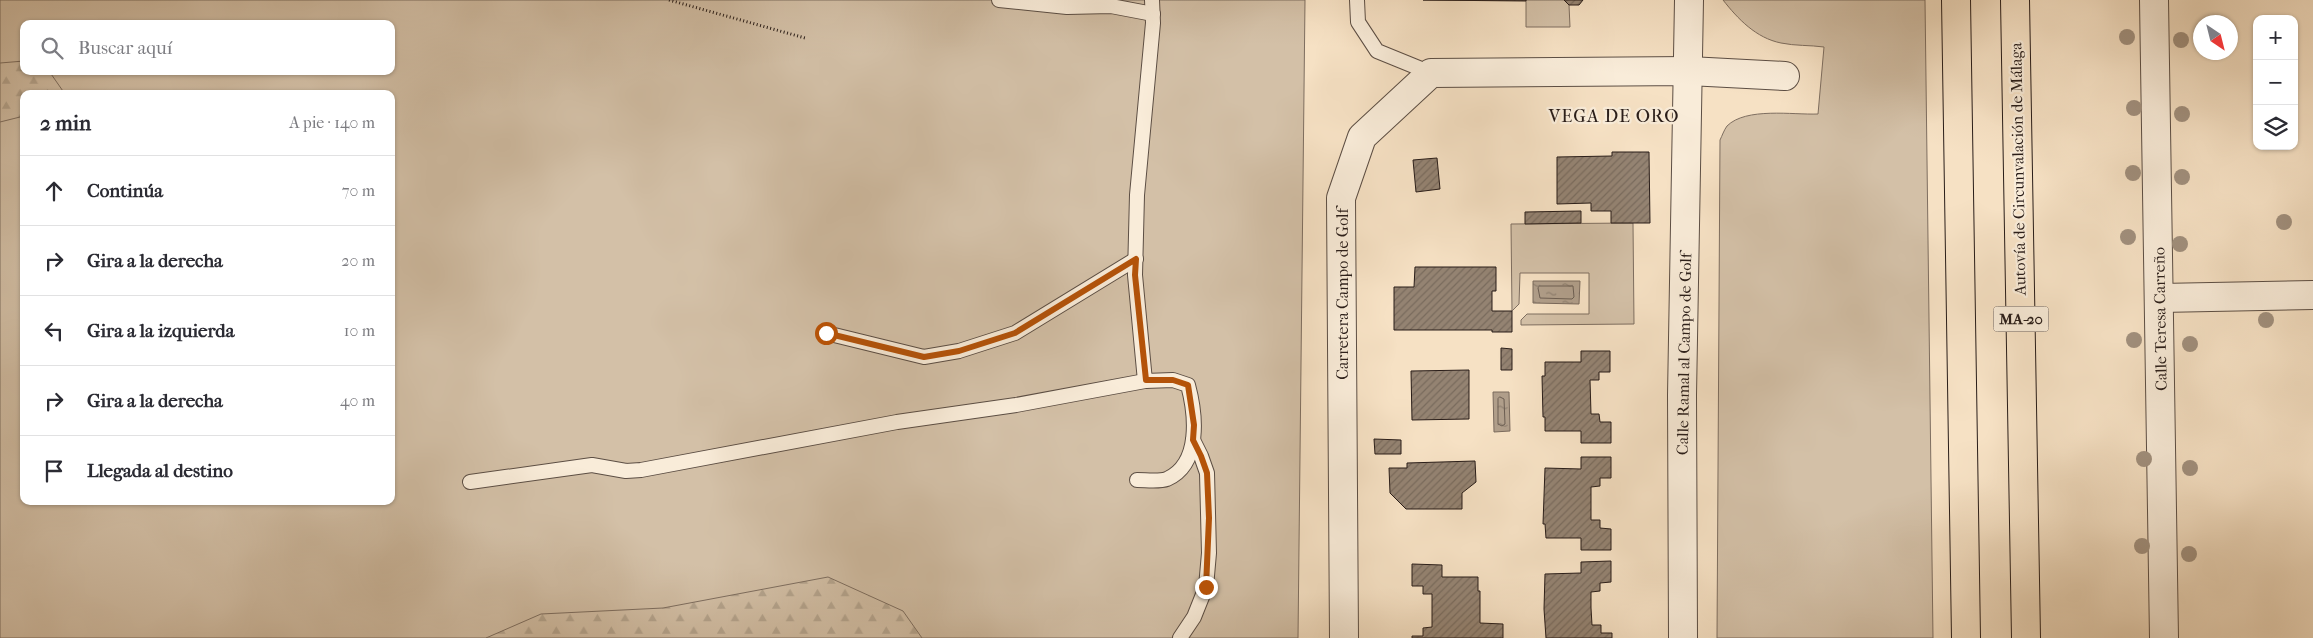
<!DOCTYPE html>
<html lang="es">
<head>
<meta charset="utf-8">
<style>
  :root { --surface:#fff; --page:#f7f7f7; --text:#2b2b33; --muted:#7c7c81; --line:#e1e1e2 }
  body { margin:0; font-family:"IM FELL French Canon",serif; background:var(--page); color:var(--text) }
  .controls { position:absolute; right:15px; top:15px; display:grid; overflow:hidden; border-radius:10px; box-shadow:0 1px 4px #0004 }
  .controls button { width:45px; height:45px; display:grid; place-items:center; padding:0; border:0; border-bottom:1px solid var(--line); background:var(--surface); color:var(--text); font:25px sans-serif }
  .compass { position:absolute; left:2193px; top:15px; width:45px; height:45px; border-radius:50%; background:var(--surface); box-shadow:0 1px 4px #0004; rotate:145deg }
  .stop { position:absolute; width:15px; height:15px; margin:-11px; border:4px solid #b45309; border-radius:50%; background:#fff }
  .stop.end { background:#b45309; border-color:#fff; box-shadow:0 1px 5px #0008 }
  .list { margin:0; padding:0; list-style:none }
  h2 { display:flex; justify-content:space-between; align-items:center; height:65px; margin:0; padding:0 20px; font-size:21px }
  h2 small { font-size:16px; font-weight:400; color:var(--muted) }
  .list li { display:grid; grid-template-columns:32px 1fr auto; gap:15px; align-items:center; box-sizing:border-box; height:70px; padding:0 20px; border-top:1px solid var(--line) }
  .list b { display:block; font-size:19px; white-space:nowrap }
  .list em { font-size:16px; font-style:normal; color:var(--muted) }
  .icon { flex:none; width:28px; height:28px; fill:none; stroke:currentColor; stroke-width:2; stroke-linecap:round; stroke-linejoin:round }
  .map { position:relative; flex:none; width:2313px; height:638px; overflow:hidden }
  .search { position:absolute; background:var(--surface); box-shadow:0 1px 4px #0004; left:20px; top:20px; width:375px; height:55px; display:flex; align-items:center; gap:12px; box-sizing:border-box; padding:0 18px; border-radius:10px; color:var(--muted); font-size:19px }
  .panel { position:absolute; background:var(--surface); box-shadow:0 1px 4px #0004; left:20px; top:90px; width:375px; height:415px; border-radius:10px }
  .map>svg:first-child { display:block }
</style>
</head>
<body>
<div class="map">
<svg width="2313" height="638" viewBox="0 0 2313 638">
  <defs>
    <pattern id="forest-firs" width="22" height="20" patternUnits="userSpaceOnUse" patternTransform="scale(1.25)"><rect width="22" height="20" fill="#d3c0a7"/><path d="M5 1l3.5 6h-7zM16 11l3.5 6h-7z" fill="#b5a58f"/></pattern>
    <pattern id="water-ripples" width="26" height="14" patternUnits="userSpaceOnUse" patternTransform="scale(1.25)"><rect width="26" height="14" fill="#b09e8a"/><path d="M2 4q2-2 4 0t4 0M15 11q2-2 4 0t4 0" fill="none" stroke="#8f8070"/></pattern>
    <pattern id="building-hatch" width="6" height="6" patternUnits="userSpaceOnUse" patternTransform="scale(1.25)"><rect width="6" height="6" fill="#948372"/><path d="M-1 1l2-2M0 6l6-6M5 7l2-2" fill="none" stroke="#796b5d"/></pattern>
  </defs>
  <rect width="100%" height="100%" fill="#f6e1c4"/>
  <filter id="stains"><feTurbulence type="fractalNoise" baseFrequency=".004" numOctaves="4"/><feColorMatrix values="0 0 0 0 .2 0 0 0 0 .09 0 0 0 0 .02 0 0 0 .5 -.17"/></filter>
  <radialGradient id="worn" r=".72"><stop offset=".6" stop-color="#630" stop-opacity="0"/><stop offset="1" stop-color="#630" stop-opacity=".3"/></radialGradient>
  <g fill="#d3c0a7" stroke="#7e6e60" fill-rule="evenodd">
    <path d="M 0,0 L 1305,0 L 1298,638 L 0,638 ZM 24,24 L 391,24 L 391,71 L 24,71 ZM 24,94 L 391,94 L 391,501 L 24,501 Z"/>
    <path d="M 1526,0 L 1564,0 L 1569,5 L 1570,27 L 1526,27 Z"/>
    <path d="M 1723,0 L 1925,0 L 1933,638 L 1717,638 L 1720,140 C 1722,136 1724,130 1727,126 C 1746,107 1793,115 1818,114 L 1824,47 C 1810,45 1795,46 1781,43 C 1756,38 1738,19 1723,0 Z"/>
    <path d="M 1633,223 L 1634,324 L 1521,325 L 1521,320 L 1527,314 L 1589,314 L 1589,273 L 1520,273 L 1519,304 L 1512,311 L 1511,224 Z"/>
  </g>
  <g fill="url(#forest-firs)" stroke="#7e6e60">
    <path d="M 24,61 L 24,71 L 49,71 L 65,94 L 24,94 L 24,116 L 0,122 L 0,63 Z"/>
    <path d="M 828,577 L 903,611 L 922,638 L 486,638 L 541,614 L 663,608 Z"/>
  </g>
  <g fill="url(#water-ripples)" stroke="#7a6a5d">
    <path d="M 1533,281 L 1580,281 L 1579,304 L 1533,303 Z"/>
    <path d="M 1493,392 L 1509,392 L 1510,431 L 1494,432 Z"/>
  </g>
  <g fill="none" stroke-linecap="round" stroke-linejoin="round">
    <g stroke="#6c5e52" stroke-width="1">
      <path d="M 1540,286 L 1573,286 L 1574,297 L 1572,299 L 1540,298 L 1538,288 Z"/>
      <path d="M 1500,397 L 1504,399 L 1505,424 L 1502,426 L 1498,424 L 1498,399 Z"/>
    </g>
  </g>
  <g fill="url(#building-hatch)" stroke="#291d19">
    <path d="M 1423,0 L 1526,0 L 1526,1 Z"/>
    <path d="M 1564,0 L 1583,0 L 1579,5 L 1569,5 Z"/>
    <path d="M 1612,152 L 1649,152 L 1650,223 L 1611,223 L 1611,211 L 1591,211 L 1591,203 L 1557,204 L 1557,157 L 1612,156 Z"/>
    <path d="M 1437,158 L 1440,189 L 1416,192 L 1413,160 Z"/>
    <path d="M 1581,211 L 1581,223 L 1525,224 L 1525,212 Z"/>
    <path d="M 1415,267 L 1496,267 L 1496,291 L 1492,291 L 1492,311 L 1512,311 L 1512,332 L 1492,332 L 1492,330 L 1394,330 L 1394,287 L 1414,287 Z"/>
    <path d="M 1501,348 L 1512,349 L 1512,370 L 1501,370 Z"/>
    <path d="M 1581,351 L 1610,351 L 1610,372 L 1599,372 L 1599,380 L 1590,380 L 1591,414 L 1599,414 L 1600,422 L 1611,422 L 1611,443 L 1581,443 L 1581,431 L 1545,431 L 1545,417 L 1543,417 L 1542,376 L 1545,376 L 1545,362 L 1581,362 Z"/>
    <path d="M 1469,370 L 1469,419 L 1412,420 L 1411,371 Z"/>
    <path d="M 1374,439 L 1401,440 L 1401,454 L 1375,454 Z"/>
    <path d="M 1581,457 L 1611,457 L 1611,478 L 1600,478 L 1600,486 L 1591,487 L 1591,520 L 1600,520 L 1600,528 L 1611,529 L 1611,550 L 1581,550 L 1581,538 L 1546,538 L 1545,524 L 1543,524 L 1545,468 L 1581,469 Z"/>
    <path d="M 1475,461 L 1476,482 L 1462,493 L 1462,509 L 1406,509 L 1390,493 L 1389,468 L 1407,468 L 1407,463 Z"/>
    <path d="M 1611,561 L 1611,582 L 1600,583 L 1600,591 L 1591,592 L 1591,608 L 1592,625 L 1601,625 L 1601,633 L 1612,633 L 1612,638 L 1546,638 L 1544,609 L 1545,574 L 1581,573 L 1581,562 Z"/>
    <path d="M 1412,564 L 1442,565 L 1442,577 L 1478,577 L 1478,591 L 1480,591 L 1480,623 L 1503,624 L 1503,638 L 1412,638 L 1412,636 L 1423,636 L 1423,628 L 1432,627 L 1432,594 L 1423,594 L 1423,586 L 1412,586 Z"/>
  </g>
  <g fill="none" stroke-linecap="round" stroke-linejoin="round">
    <defs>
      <g id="service">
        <path d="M 999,0 L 1067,7 L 1111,6 L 1153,14"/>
        <path d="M 1357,0 L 1358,22 L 1377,51 L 1431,73"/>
        <path d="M 826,333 L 924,357 L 959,351 L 1015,333 L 1136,259"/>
        <path d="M 1137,480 C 1146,480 1159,482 1167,479 C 1201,464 1196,415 1188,385 L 1173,380 L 1145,381 L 1135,275 L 1137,195 L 1153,23 L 1152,0"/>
        <path d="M 470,482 L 592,465 L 626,471 L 641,470 L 897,422 L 1016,405 L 1145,381"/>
        <path d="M 1180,638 L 1194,617 L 1206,587 L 1209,553 L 1207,473 L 1201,456 L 1193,440"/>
      </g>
      <g id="minor">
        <path d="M 2154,0 L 2164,638"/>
        <path d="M 2160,298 L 2313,295"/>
        <path d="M 1344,638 L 1341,198 L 1362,137 L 1431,73 L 1689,71 L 1785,76"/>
      </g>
      <path id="tertiary" d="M 1683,638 L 1682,395 L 1689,0"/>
      <g id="motorway">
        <path d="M 1956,0 L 1966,638"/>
        <path d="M 2015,0 L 2026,638"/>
      </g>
    </defs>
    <use href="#service" stroke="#5c4e44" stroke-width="16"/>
    <use href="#minor" stroke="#5c4e44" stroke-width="30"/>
    <use href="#tertiary" stroke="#5c4e44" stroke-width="30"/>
    <use href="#motorway" stroke="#291d19" stroke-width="30"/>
    <path stroke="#291d19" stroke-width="3" stroke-dasharray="1 2.5" stroke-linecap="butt" d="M 669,0 L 805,38"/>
    <use href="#service" stroke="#f9ecd9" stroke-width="14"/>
    <use href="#minor" stroke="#f9ecd9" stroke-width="28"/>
    <use href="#tertiary" stroke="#f9ecd9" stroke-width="28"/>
    <use href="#motorway" stroke="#f6e1c4" stroke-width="28"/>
  </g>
  <g fill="#a1907e">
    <circle cx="2127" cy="37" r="8"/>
    <circle cx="2181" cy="40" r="8"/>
    <circle cx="2134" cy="108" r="8"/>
    <circle cx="2182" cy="114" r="8"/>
    <circle cx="2133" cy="173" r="8"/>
    <circle cx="2182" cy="177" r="8"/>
    <circle cx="2284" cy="222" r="8"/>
    <circle cx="2128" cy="237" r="8"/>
    <circle cx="2180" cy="244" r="8"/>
    <circle cx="2266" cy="320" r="8"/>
    <circle cx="2134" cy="340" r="8"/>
    <circle cx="2190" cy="344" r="8"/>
    <circle cx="2144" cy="459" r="8"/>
    <circle cx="2190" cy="468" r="8"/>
    <circle cx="2142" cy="546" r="8"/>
    <circle cx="2189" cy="554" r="8"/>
  </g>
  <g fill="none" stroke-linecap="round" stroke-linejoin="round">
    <path stroke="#b45309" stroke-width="6" d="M 826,333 L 924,357 L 959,351 L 1015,333 L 1136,259 L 1135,275 L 1146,380 L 1173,380 L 1188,385 L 1194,425 L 1193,440 L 1201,456 L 1207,473 L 1209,518 L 1206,587"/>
  </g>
  <g text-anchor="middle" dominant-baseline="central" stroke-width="4.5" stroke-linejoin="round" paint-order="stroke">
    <rect fill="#f9ecd9" stroke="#675b53" stroke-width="1" x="1993.5" y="306.5" width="55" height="25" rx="4"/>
    <g font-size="15" font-weight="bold" fill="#291d19">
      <text x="2021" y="319">MA-20</text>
    </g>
    <g font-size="16" fill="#291d19" stroke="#f9ecd9">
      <text transform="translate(2018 169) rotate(-91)">Autovía de Circunvalación de Málaga</text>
      <text transform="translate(1342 294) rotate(-90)">Carretera Campo de Golf</text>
      <text transform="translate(2160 319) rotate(-91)">Calle Teresa Carreño</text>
      <text transform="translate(1684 354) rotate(-89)">Calle Ramal al Campo de Golf</text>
    </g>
    <g font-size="18" letter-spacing="1" fill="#291d19" stroke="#f9ecd9">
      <text x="1614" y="116">VEGA DE ORO</text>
    </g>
  </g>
  <rect width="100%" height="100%" filter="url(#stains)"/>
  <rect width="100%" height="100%" fill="url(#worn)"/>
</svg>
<div class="controls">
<button>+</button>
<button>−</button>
<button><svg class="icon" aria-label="layers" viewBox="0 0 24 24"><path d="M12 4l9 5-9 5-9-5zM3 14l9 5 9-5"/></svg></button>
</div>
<svg class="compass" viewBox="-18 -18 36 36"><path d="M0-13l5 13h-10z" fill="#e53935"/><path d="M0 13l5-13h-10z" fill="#7c7c81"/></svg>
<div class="stop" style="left:826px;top:333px"></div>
<div class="stop end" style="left:1206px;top:587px"></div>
<div class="search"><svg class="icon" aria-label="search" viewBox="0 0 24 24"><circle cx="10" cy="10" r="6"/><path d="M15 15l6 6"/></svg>Buscar aquí</div>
<section class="panel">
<h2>2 min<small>A pie · 140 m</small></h2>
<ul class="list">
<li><svg class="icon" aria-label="ahead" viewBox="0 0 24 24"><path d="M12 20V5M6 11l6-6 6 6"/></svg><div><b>Continúa</b></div><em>70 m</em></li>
<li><svg class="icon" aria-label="right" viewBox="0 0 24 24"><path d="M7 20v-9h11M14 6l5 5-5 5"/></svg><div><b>Gira a la derecha</b></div><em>20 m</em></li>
<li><svg class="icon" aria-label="left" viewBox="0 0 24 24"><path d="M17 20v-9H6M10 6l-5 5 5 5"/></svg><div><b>Gira a la izquierda</b></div><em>10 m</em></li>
<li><svg class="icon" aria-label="right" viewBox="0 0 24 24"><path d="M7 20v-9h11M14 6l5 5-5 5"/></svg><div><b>Gira a la derecha</b></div><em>40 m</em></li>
<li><svg class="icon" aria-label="arrive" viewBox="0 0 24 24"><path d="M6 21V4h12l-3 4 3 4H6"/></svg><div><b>Llegada al destino</b></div></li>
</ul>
</section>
</div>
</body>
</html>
